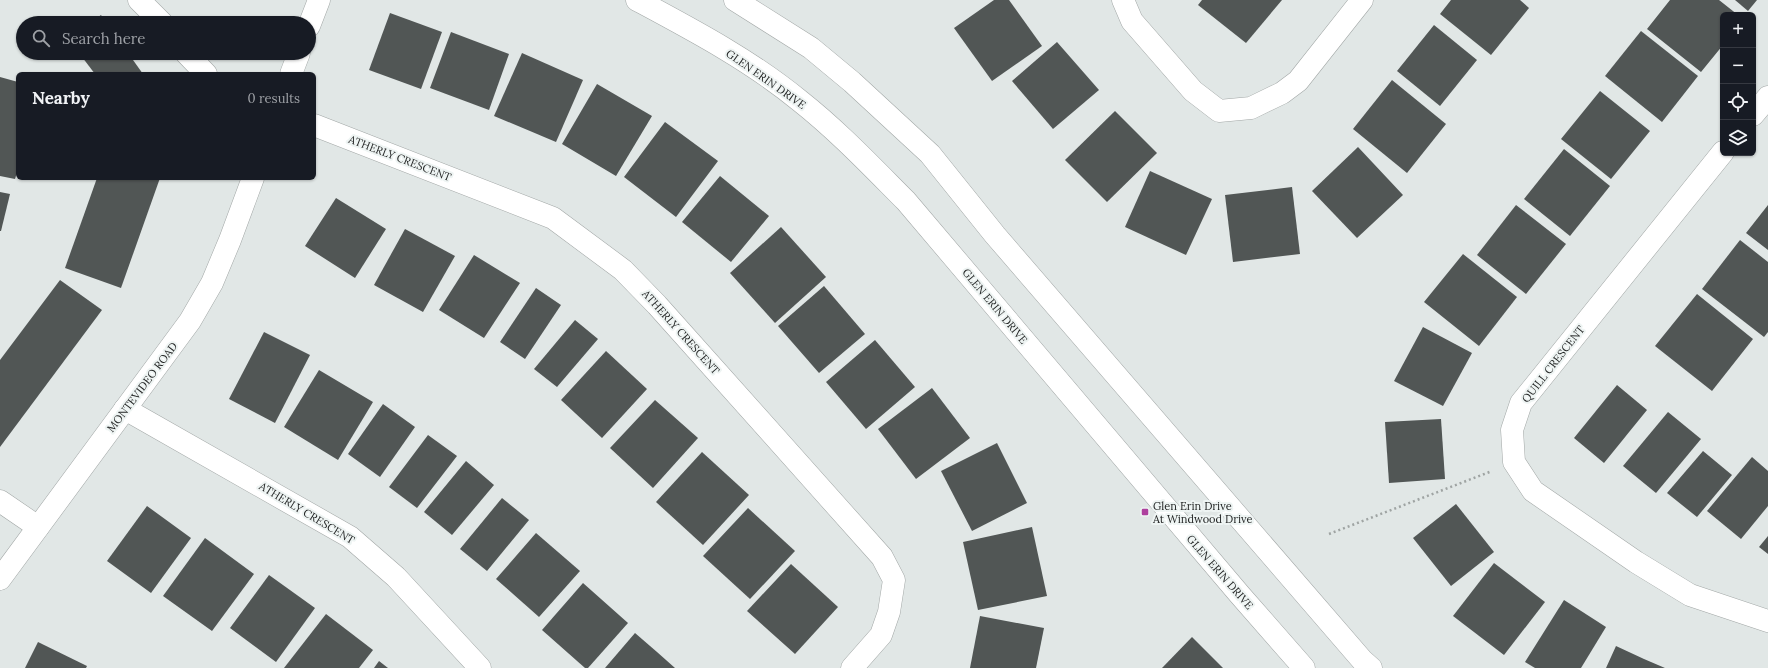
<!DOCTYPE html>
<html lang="en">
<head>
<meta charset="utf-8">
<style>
  :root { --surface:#171b24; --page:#242831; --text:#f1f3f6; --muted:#9ea1a6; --line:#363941 }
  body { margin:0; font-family:Lora,serif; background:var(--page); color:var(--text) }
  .controls { position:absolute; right:12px; top:12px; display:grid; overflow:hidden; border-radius:6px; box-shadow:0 1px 3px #0004 }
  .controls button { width:36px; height:36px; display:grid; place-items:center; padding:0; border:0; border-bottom:1px solid var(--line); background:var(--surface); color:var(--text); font:20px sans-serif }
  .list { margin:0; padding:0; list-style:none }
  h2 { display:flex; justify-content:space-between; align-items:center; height:52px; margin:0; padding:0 16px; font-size:17px }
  h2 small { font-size:13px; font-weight:400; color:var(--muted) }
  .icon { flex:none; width:22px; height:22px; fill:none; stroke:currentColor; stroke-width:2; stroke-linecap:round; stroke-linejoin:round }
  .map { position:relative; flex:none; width:1768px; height:668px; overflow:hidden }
  .search { position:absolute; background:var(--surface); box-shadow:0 1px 3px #0004; left:16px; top:16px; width:300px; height:44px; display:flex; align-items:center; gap:10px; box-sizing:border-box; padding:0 14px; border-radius:22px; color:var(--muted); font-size:15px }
  .panel { position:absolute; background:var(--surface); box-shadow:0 1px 3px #0004; left:16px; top:72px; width:300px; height:108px; border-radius:6px }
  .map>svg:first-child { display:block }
</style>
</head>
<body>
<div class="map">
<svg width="1768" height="668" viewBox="0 0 1768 668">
  <rect width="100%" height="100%" fill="#e1e7e6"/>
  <g fill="#515655">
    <path d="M 994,0 L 1009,0 L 1042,46 L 992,81 L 954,28 Z"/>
    <path d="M 1202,0 L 1282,0 L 1246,43 L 1198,5 Z"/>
    <path d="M 1451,0 L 1520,0 L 1529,8 L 1491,55 L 1440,14 Z"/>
    <path d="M 1670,0 L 1719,0 L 1738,15 L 1723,15 L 1723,45 L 1701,72 L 1647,29 Z"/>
    <path d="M 1735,0 L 1757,0 L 1748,11 Z"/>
    <path d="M 390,13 L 442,32 L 421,89 L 369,70 Z"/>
    <path d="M 101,15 L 106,23 L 90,23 Z"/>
    <path d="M 1434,25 L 1477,60 L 1440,106 L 1397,71 Z"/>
    <path d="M 1641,31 L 1698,76 L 1662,122 L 1605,76 Z"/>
    <path d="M 451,32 L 509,54 L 489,110 L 430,88 Z"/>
    <path d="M 1057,42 L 1099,90 L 1053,129 L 1012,81 Z"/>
    <path d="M 79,53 L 128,53 L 143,74 L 95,74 Z"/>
    <path d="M 522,53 L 583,80 L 556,142 L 494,116 Z"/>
    <path d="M 0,77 L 18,82 L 18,169 L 15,179 L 0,176 Z"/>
    <path d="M 1392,80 L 1446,124 L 1407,173 L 1353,129 Z"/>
    <path d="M 597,84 L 652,116 L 616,176 L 562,144 Z"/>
    <path d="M 1600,91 L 1650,131 L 1611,179 L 1561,139 Z"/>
    <path d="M 1115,111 L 1157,153 L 1107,202 L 1065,160 Z"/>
    <path d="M 665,122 L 718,161 L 676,217 L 624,177 Z"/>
    <path d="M 1358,147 L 1403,195 L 1357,238 L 1312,191 Z"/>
    <path d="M 1564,149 L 1610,186 L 1570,236 L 1524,199 Z"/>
    <path d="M 1150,171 L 1212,199 L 1186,255 L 1125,227 Z"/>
    <path d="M 720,176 L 769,216 L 731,262 L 682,222 Z"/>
    <path d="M 97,178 L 160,178 L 121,288 L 65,268 Z"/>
    <path d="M 1292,187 L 1300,254 L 1233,262 L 1225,195 Z"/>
    <path d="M 0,192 L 10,194 L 1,231 L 0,231 Z"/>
    <path d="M 336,198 L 386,229 L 355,278 L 305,246 Z"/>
    <path d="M 1516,205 L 1566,244 L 1526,294 L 1477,255 Z"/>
    <path d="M 1768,205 L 1768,250 L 1746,233 Z"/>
    <path d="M 781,227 L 826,277 L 775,323 L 730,273 Z"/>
    <path d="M 405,229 L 455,256 L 423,312 L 374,285 Z"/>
    <path d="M 1740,240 L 1768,262 L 1768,332 L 1764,337 L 1702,289 Z"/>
    <path d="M 1463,254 L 1517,297 L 1479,346 L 1424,302 Z"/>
    <path d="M 474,255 L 520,283 L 484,338 L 439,310 Z"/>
    <path d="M 60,280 L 102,310 L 0,447 L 0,360 Z"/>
    <path d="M 824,286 L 865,334 L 819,373 L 778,326 Z"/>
    <path d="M 536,288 L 561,305 L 525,359 L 500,342 Z"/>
    <path d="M 1697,294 L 1753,339 L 1712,391 L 1655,346 Z"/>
    <path d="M 575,320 L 598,339 L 557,387 L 534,369 Z"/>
    <path d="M 1423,327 L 1472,353 L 1443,406 L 1394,381 Z"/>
    <path d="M 264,332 L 310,355 L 275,423 L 229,399 Z"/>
    <path d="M 875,340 L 915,387 L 866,429 L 826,382 Z"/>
    <path d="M 606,351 L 647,389 L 602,438 L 561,400 Z"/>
    <path d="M 319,370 L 373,402 L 338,460 L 284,427 Z"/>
    <path d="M 1617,385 L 1647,410 L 1604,463 L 1574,438 Z"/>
    <path d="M 932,388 L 970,438 L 916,479 L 878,429 Z"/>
    <path d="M 655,400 L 698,438 L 653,488 L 610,448 Z"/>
    <path d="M 383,404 L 415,427 L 380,477 L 348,454 Z"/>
    <path d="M 1668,412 L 1701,439 L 1656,493 L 1623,466 Z"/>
    <path d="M 1441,419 L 1445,479 L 1389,483 L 1385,422 Z"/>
    <path d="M 428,435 L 457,456 L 417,508 L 389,487 Z"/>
    <path d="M 997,443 L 1027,503 L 972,531 L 941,471 Z"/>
    <path d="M 1703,451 L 1732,475 L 1697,517 L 1667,493 Z"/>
    <path d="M 702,452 L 749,495 L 703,545 L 656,502 Z"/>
    <path d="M 1752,457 L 1768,471 L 1768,506 L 1741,539 L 1707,511 Z"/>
    <path d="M 466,461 L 494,485 L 452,535 L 424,512 Z"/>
    <path d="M 502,498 L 529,520 L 487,571 L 460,549 Z"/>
    <path d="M 1456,504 L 1494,552 L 1451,586 L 1413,538 Z"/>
    <path d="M 147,506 L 191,538 L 151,593 L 107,561 Z"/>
    <path d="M 748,508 L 795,551 L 750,599 L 703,556 Z"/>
    <path d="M 1032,527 L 1047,596 L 978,610 L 963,542 Z"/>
    <path d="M 536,533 L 580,571 L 539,617 L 496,579 Z"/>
    <path d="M 1768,536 L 1768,554 L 1759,547 Z"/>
    <path d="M 205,538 L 254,574 L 212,631 L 163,596 Z"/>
    <path d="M 1494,563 L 1545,602 L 1504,655 L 1453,616 Z"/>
    <path d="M 791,564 L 838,607 L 795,654 L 747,611 Z"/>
    <path d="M 269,575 L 315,608 L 276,662 L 230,628 Z"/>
    <path d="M 583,583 L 628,623 L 588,668 L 585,668 L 542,630 Z"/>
    <path d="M 1564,600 L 1606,627 L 1581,668 L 1535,668 L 1525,662 Z"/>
    <path d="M 326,614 L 373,650 L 359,668 L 284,668 Z"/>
    <path d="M 980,616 L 1044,628 L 1036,668 L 970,668 Z"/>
    <path d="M 635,633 L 657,652 L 675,668 L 605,668 Z"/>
    <path d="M 1192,637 L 1223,668 L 1162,668 Z"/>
    <path d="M 38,642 L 87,666 L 86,668 L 25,668 Z"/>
    <path d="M 1616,646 L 1644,659 L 1665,668 L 1606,668 Z"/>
    <path d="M 379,661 L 388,668 L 374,668 Z"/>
  </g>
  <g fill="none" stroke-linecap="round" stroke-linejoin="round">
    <defs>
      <g id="minor">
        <path d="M 139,0 L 162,23"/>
        <path d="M 637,0 C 693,30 750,60 800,101 C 838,131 872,167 906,201 L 1240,595 L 1304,668"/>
        <path d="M 735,0 L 811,48 L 852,82 L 930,154 L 995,235 L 1362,660 L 1371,668"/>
        <path d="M 1123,0 L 1132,21 L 1193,91 L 1219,111 L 1251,108 L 1282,93 L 1298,81 L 1362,0"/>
        <path d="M 309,26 L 319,0"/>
        <path d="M 186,53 L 206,74"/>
        <path d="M 291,74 L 299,53"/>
        <path d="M 1753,115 L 1768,97"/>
        <path d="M 314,125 L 553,218 L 623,270 L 657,305 L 882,557 L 894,580 L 889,612 L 881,635 L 852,668"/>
        <path d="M 1723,152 L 1521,403 L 1512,430 L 1514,462 L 1533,491 L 1636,562 L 1690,595 L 1768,621"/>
        <path d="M 125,409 L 350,537 L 396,577 L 480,668"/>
        <path d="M 0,501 L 38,527"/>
        <path d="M 0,579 L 190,321 L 212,283 L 230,240 L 253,178"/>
      </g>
    </defs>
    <use href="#minor" stroke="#a2a7a6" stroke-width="23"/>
    <path stroke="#9fa4a3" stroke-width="2.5" stroke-dasharray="2 3" stroke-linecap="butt" d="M 1329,534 L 1492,471"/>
    <use href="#minor" stroke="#fff" stroke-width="22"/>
  </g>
  <rect fill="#ae409e" stroke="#eef4f3" stroke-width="1.5" x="1141" y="508" width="8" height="8" rx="2"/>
  <g text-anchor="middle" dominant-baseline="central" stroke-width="4" stroke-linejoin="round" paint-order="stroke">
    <g font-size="11" fill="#242626" stroke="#eef4f3">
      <text transform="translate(766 79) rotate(35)">GLEN ERIN DRIVE</text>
      <text transform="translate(400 158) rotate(21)">ATHERLY CRESCENT</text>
      <text transform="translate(995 306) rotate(50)">GLEN ERIN DRIVE</text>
      <text transform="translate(681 332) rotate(48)">ATHERLY CRESCENT</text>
      <text transform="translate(1553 364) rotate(-52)">QUILL CRESCENT</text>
      <text transform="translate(142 387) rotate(-53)">MONTEVIDEO ROAD</text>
      <text transform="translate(307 513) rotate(31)">ATHERLY CRESCENT</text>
      <text transform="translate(1220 572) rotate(49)">GLEN ERIN DRIVE</text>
    </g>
    <g font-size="11" fill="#242626" stroke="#eef4f3" text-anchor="start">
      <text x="1153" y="506">Glen Erin Drive<tspan x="1153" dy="13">At Windwood Drive</tspan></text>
    </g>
  </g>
</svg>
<div class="controls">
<button>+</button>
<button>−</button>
<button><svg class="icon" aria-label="locate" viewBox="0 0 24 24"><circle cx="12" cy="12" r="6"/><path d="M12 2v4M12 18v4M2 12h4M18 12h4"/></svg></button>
<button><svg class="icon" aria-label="layers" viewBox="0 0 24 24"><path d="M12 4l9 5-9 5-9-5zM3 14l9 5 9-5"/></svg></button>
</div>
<div class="search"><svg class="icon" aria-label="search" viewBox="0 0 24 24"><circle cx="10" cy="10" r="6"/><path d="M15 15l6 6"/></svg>Search here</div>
<section class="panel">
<h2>Nearby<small>0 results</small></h2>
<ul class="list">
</ul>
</section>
</div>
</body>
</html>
